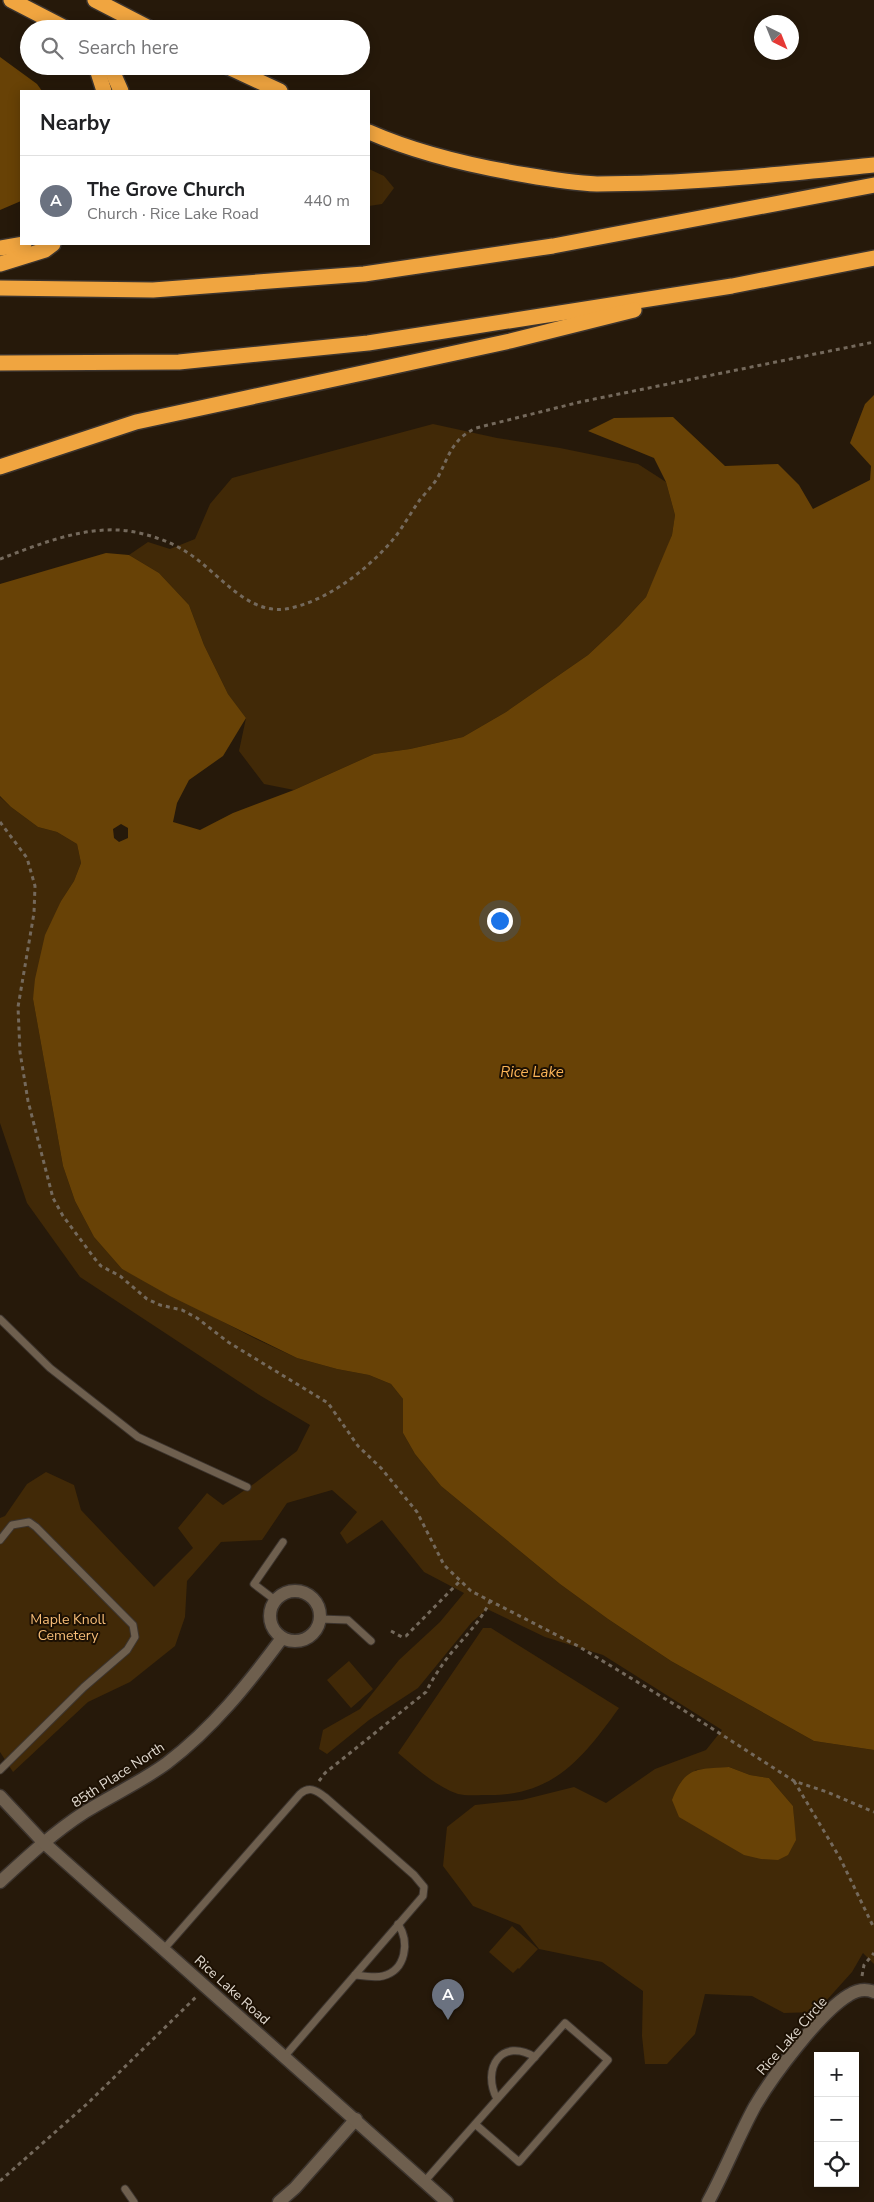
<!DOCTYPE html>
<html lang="en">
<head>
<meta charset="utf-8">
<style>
  :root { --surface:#fff; --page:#f6f6f6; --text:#202124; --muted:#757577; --line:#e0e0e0; --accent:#ea580c }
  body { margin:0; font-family:"Nunito Sans",sans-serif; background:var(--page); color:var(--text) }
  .controls { position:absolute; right:15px; bottom:15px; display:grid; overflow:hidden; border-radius:0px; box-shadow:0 2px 12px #0003 }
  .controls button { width:45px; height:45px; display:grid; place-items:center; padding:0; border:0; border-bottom:1px solid var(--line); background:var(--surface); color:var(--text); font:25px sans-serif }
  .compass { position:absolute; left:754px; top:15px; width:45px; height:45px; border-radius:50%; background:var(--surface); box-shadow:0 2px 12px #0003; rotate:137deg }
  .you { position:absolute; left:499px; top:920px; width:18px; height:18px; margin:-12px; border:4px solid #fff; border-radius:50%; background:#1a73e8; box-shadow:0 0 0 8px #1a73e833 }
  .badge { display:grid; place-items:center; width:32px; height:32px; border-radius:50%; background:var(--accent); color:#fff; font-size:16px; font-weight:700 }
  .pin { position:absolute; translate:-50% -41px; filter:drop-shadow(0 1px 2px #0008) }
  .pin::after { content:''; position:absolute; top:26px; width:18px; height:15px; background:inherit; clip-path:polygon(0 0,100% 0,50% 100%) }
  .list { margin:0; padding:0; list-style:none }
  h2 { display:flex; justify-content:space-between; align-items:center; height:65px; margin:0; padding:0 20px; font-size:21px }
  h2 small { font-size:16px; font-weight:400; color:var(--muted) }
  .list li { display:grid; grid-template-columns:32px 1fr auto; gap:15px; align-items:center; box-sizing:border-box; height:90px; padding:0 20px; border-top:1px solid var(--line) }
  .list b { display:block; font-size:19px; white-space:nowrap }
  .list p { margin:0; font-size:16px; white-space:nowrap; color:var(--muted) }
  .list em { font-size:16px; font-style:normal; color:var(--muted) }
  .icon { flex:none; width:28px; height:28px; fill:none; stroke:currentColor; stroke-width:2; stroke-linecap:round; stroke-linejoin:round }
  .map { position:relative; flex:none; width:874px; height:2202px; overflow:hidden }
  .search { position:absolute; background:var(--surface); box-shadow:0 2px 12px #0003; left:20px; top:20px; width:350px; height:55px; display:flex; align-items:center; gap:12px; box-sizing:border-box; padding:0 18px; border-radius:28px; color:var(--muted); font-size:19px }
  .panel { position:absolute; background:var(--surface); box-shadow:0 2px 12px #0003; left:20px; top:90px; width:350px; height:155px; border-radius:0px }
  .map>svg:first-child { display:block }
</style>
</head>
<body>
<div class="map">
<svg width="874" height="2202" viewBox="0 0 874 2202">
  <rect width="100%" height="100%" fill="#26190a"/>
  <g fill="#412907" fill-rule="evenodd">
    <path d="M 369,169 L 384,176 L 394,188 L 382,204 L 369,206 Z"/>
    <path d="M 433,424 L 497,438 L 560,448 L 638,464 L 666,482 L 675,515 L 672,535 L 663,560 L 646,597 L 619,626 L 588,655 L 506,712 L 463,737 L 410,749 L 374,754 L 294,790 L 264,784 L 239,751 L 246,718 L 228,694 L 204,645 L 189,605 L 159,573 L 129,555 L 148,542 L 170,549 L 195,539 L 210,504 L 232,478 Z"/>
    <path d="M 0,797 L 11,807 L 38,827 L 57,832 L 77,844 L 81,863 L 74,881 L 61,901 L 33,999 L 63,1166 L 75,1201 L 94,1237 L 122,1269 L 256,1339 L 297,1358 L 337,1369 L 369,1375 L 391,1384 L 403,1399 L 403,1433 L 415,1454 L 441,1486 L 560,1584 L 608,1619 L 671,1661 L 814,1741 L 874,1750 L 874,1964 L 863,1953 L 852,1972 L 816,2012 L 784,2013 L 752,1996 L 705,1994 L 695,2034 L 667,2064 L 645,2064 L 642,2036 L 643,1991 L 602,1962 L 539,1949 L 520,1925 L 473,1906 L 443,1866 L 447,1827 L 475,1805 L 522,1800 L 574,1787 L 606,1803 L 655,1769 L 706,1750 L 722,1730 L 603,1655 L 545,1637 L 487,1609 L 472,1622 L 418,1688 L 369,1720 L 327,1754 L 319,1749 L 323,1730 L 360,1709 L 399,1660 L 440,1622 L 464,1593 L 424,1572 L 382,1520 L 347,1544 L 340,1533 L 357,1512 L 332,1490 L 287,1503 L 262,1540 L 221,1542 L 187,1581 L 185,1617 L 175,1646 L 130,1682 L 88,1702 L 13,1772 L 0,1752 L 0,1518 L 5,1516 L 27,1484 L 46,1472 L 74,1485 L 81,1510 L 154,1587 L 193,1548 L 178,1528 L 207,1493 L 223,1505 L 255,1483 L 297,1451 L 310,1425 L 261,1396 L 80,1277 L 27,1203 L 0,1123 ZM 729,1767 L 750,1775 L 769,1778 L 793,1806 L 794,1822 L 695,1770 Z"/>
    <path d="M 483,1628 L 491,1628 L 619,1708 C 583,1758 553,1797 485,1795 C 477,1795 466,1796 458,1794 C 435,1786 416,1768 398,1753 Z"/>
    <path d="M 349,1661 L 373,1689 L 351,1708 L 327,1680 Z"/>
    <path d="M 512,1926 L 538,1949 L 519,1969 L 518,1968 L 513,1973 L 489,1952 Z"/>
  </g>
  <g fill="#684206" fill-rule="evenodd">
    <path d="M 0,57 L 37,84 L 42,91 L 21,91 L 21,201 L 0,210 Z"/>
    <path d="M 874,395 L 874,1750 L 814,1741 L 671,1661 L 608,1619 L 560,1584 L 441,1486 L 415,1454 L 403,1433 L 403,1399 L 391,1384 L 369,1375 L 337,1369 L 297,1358 L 170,1296 L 122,1269 L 94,1237 L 75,1201 L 63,1166 L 33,999 L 35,979 L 45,935 L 61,901 L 74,881 L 81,863 L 77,844 L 57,832 L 38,827 L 11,807 L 0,796 L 0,584 L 106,553 L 129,555 L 159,573 L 189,605 L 204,645 L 228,694 L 246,718 L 223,756 L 189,780 L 177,803 L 173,822 L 200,830 L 233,813 L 294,790 L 374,754 L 410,749 L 463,737 L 506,712 L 588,655 L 619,626 L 646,597 L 672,535 L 675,515 L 666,482 L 654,458 L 588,431 L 614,418 L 673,417 L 725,466 L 778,464 L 799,485 L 813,509 L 870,480 L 871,466 L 850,443 L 865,404 ZM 121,824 L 128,828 L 128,838 L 119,842 L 114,838 L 113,829 Z"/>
    <path d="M 729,1767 L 750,1775 L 769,1778 L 793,1806 L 796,1840 L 788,1855 L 778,1860 L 761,1859 L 744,1855 L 679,1817 L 672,1800 C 685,1767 696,1769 729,1767 Z"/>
  </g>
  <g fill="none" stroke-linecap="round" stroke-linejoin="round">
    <defs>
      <g id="service">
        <path d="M 0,1319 L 50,1368 L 138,1437 L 247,1487"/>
        <path d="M 0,1540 L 12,1525 L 29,1522 L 36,1527 L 133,1625 L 135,1637 L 127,1650 L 84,1687 L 0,1770"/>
        <path d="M 275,1600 L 254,1584 L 283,1542"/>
        <path d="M 320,1619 L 348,1620 L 371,1641"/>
        <path d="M 164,1949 L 300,1794 C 309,1786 316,1790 325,1797 L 414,1875 L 424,1887 L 423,1896 L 284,2057"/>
        <path d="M 355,1975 C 363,1976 375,1978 383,1976 C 406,1970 410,1942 398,1924"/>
        <path d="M 497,2099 C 481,2068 502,2037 535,2057"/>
        <path d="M 425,2181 C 471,2128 518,2076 565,2023 L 608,2060 L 519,2162 L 475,2124"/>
        <path d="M 125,2189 L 134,2202"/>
      </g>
      <g id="minor">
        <circle cx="295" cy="1616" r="25"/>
        <path d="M 0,1882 C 27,1857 54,1832 85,1812 C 112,1795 141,1782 167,1763 C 213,1728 248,1684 282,1638"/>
        <path d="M 279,2202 L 295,2188 L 356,2119"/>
        <path d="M 708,2202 C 725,2171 738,2137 755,2106 C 772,2077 820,2012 849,1995 C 857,1990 865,1988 874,1992"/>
      </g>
      <path id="tertiary" d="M 0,1796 L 43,1842 L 447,2202"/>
      <g id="motorway">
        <path d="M 11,0 L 67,29"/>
        <path d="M 95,0 L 151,29"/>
        <path d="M 96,66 L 104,91"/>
        <path d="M 110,66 L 121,91"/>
        <path d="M 226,66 L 280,91"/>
        <path d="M 369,132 C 419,154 472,166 526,175 C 549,179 574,183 597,184 C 690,184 782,174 874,165"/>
        <path d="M 0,248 L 24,244"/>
        <path d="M 0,264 L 45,250 L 53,244"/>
        <path d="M 0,288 L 153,290 L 364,274 L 553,246 L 874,185"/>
        <path d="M 0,363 L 179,362 L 368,343 L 732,286 L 874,258"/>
        <path d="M 0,467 L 136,422 L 510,341 L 634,310"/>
      </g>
    </defs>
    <use href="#service" stroke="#3c342e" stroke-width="9"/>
    <use href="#minor" stroke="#3c342e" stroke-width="15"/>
    <use href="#tertiary" stroke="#3c342e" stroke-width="15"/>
    <use href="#motorway" stroke="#3c342e" stroke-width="18"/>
    <g stroke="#74695c" stroke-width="3" stroke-dasharray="4 4" stroke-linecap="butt">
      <path d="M 0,559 C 40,544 85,525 129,531 C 148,534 169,541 185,551 C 220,572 249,621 295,607 C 332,597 366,570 391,542 C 402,529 410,514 419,501 C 425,493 433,486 438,477 C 449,456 452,439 476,428 L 580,402 L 874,342"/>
      <path d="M 0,822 L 27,858 L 35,886 L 34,913 L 18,1007 L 20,1052 L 28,1101 L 53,1198 L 63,1216 L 95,1259 L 101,1266 L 120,1276 L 147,1299 L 160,1305 L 182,1310 L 197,1318 L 228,1342 L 328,1403 L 358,1446 L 381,1468 L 417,1512 L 444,1565 L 471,1591 L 578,1646 L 677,1706 L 794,1781 L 827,1792 L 874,1812"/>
      <path d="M 391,1631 L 402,1637 L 406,1636 L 460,1581"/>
      <path d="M 319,1781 L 325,1773 L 426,1692 C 433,1678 442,1664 452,1652 C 466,1635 481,1621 490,1601"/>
      <path d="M 794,1781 L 840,1858 L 874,1928"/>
      <path d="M 862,1976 L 864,1965 L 874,1953"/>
      <path d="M 0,2181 L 88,2103 L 197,1996"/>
    </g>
    <use href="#service" stroke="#6e5f4e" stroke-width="7"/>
    <use href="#minor" stroke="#6e5f4e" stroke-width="12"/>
    <use href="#tertiary" stroke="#6e5f4e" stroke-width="12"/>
    <use href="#motorway" stroke="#f0a540" stroke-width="15"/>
  </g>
  <g text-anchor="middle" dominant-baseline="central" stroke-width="4" stroke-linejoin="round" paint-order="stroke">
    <g font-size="14" fill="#f8be78" stroke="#1c1003">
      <text x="68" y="1619">Maple Knoll<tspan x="68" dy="16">Cemetery</tspan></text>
    </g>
    <g font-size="14" fill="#e1d9cf" stroke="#1c1003">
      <text transform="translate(118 1775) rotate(-33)">85th Place North</text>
      <text transform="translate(232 1990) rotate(42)">Rice Lake Road</text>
      <text transform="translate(792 2036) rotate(-49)">Rice Lake Circle</text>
    </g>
    <g font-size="15" font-style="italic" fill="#fdb558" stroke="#1c1003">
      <text x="532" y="1072">Rice Lake</text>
    </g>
  </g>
</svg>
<div class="controls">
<button>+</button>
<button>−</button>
<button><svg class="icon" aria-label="locate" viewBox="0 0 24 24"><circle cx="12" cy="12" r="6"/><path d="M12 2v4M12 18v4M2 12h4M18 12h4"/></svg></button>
</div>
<svg class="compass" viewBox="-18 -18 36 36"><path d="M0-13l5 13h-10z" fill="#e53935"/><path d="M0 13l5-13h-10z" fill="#757577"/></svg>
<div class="you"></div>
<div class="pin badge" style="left:448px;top:2020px;background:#6b7280">A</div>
<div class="search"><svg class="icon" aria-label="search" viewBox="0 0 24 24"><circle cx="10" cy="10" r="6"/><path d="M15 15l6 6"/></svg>Search here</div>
<section class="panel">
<h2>Nearby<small></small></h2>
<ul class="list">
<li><span class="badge" style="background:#6b7280">A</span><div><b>The Grove Church</b><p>Church · Rice Lake Road</p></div><em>440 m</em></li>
</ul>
</section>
</div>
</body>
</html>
